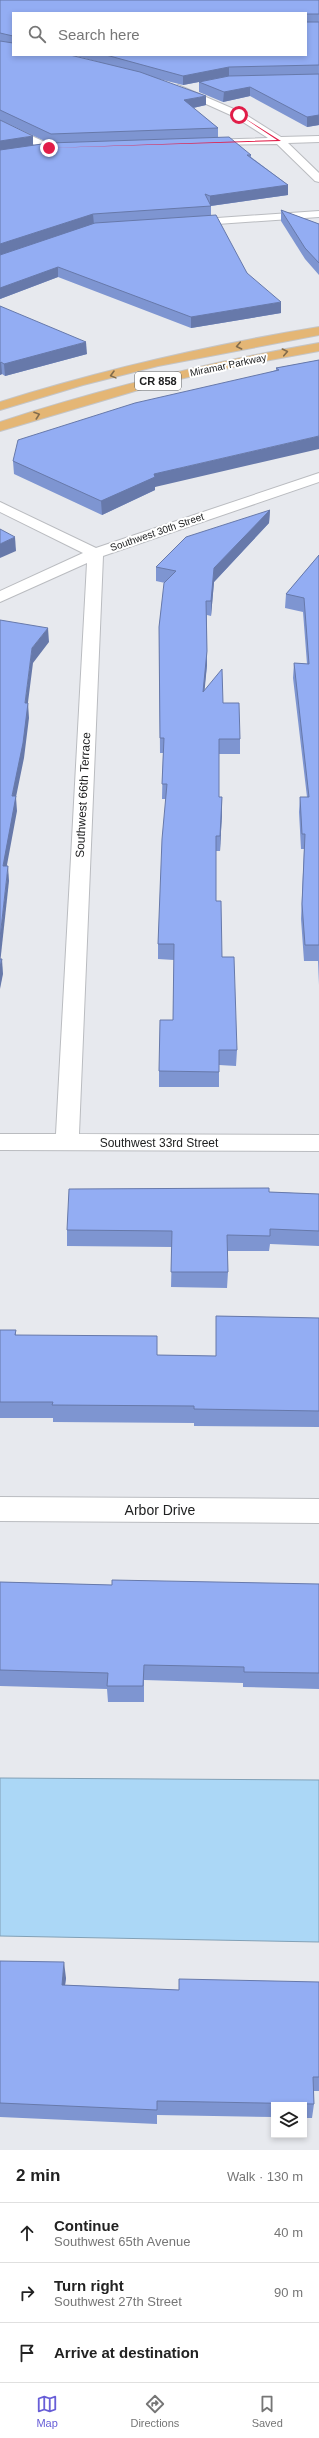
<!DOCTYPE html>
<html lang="en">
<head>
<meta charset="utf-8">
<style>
  :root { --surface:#fff; --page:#f6f6f6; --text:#222; --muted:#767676; --line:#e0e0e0; --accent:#685ed7 }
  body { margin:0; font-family:Helvetica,sans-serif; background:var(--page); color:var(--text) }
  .controls { position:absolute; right:12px; bottom:12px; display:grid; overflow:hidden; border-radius:0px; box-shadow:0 2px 6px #0003 }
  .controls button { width:36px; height:36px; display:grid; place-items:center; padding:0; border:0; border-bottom:1px solid var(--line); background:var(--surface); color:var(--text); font:20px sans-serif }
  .stop { position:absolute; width:12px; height:12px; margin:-9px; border:3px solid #e11d48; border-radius:50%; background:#fff }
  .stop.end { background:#e11d48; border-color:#fff; box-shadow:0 1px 4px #0008 }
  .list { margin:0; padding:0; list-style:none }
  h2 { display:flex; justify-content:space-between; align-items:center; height:52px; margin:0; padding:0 16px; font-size:17px }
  h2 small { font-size:13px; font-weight:400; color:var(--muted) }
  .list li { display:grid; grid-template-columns:26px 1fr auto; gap:12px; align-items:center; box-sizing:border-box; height:60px; padding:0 16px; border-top:1px solid var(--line) }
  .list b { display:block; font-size:15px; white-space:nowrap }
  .list p { margin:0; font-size:13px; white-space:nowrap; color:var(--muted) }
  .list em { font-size:13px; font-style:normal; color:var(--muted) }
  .icon { flex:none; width:22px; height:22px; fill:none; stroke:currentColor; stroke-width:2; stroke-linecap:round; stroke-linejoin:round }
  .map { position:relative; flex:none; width:319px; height:2150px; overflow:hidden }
  .search { position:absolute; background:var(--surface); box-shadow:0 2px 6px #0003; left:12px; right:12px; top:12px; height:44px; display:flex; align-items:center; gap:10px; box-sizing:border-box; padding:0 14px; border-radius:0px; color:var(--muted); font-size:15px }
  .sheet { height:232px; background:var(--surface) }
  nav { display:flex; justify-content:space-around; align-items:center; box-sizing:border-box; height:56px; border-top:1px solid var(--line); background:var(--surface); font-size:11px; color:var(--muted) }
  nav a { display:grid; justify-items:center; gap:2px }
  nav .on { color:var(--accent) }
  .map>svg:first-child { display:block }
</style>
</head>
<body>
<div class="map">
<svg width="319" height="2150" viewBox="0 0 319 2150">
  <rect width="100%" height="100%" fill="#e7e9ee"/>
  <path fill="#abd7f6" stroke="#81a0b6" d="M 0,1778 L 319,1780 L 319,1942 L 0,1936 Z"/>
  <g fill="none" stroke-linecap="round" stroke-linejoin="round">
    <defs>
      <g id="minor">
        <path d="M 178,85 L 243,113 L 281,137 L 319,136 L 319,142 L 288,143 L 319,173 L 319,182 L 315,181 L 277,144 L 202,145 L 201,143 L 206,140 L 268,138 L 235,117 L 175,90 L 173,88 Z"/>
        <path d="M 0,121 L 53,146 L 54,148 L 49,151 L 45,150 L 0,128 Z"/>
        <path d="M 319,211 L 319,217 L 189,226 L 183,223 L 189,220 Z"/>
        <path d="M 319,473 L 319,482 L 103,556 L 79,1134 L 319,1135 L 319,1151 L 0,1150 L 0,1134 L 56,1134 L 87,563 L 0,602 L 0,591 L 83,553 L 0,512 L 0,502 L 96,548 Z"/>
        <path d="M 0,1497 L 319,1499 L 319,1523 L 0,1521 Z"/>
      </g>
      <g id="primary">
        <path d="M 319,327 L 319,335 L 158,366 L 83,385 L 0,410 L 0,402 C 105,369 211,345 319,327 Z"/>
        <path d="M 319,343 L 319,351 L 238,366 L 162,383 L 0,431 L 0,422 C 105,388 210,362 319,343 Z"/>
      </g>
    </defs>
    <use href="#minor" stroke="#babcc0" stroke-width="2"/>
    <use href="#primary" stroke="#c5c5c6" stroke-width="2"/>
    <use href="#minor" fill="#fff" fill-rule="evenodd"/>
    <use href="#primary" fill="#e4b675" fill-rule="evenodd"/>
  </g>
  <g fill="#7e95d1" fill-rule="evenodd">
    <path d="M 0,0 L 319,0 L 319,125 L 307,127 L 250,96 L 223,102 L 199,92 L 199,82 L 183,85 L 155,78 L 206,105 L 193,108 L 218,128 L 218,137 L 251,155 L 251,157 L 288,185 L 288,195 L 211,206 L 211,215 L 247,273 L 281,313 L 191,328 L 58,277 L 0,299 L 0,120 L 33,145 L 49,143 L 0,120 ZM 13,13 L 306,13 L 306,55 L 72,55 L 99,62 L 13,55 Z"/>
    <path d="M 281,210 L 319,224 L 319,275 L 305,259 L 281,221 Z"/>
    <path d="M 0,306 L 87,354 L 5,376 L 2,374 L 0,375 Z"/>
    <path d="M 319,360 L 155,487 L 155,490 L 102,515 L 14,474 L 13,461 L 276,370 L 276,368 Z"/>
    <path d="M 270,510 L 269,523 L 214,582 L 211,616 L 207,615 L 207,665 L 204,691 L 223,703 L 240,739 L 240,754 L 219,754 L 219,797 L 222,797 L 222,812 L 220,851 L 216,851 L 216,901 L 222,957 L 237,1050 L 236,1066 L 219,1065 L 219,1087 L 159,1087 L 159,1071 L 173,1020 L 174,960 L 158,959 L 158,944 L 166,799 L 162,799 L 163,753 L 160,753 L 159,627 L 165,583 L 156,581 L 156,567 Z"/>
    <path d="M 319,555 L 319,985 L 318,961 L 304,961 L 301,919 L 304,849 L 301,849 L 299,812 L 300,797 L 307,797 L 293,678 L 294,663 L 307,664 L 303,612 L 285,608 L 286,594 Z"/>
    <path d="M 269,1192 L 319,1194 L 319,1246 L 270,1244 L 269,1251 L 227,1251 L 228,1272 L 227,1288 L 171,1287 L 172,1247 L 67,1246 L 67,1230 Z"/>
    <path d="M 216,1316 L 319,1318 L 319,1427 L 194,1426 L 194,1423 L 53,1422 L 53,1418 L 0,1418 L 0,1330 L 16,1330 L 16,1335 L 157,1355 L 216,1356 Z"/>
    <path d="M 0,1582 L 112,1585 L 319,1584 L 319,1689 L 243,1687 L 243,1683 L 144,1680 L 144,1702 L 108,1702 L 107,1689 L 0,1686 Z"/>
    <path d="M 0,1961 L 66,1978 L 65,1985 L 179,1990 L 319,1982 L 319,2091 L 314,2091 L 314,2104 L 312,2118 L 304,2118 L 304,2105 L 274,2105 L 274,2117 L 157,2115 L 157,2124 L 0,2117 Z"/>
  </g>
  <g fill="#6779aa">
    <path d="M 229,67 L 229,76 L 183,85 L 183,76 Z"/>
    <path d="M 250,87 L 250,96 L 223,102 L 224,92 Z"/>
    <path d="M 206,96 L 206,105 L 184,110 L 184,100 Z"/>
    <path d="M 319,115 L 319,125 L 307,127 L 307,117 Z"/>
    <path d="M 33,136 L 33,146 L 0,151 L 0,141 Z"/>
    <path d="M 288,185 L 288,195 L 210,206 L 210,196 Z"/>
    <path d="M 93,214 L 94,225 L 0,255 L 0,244 Z"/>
    <path d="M 58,267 L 58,277 L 0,299 L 0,288 Z"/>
    <path d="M 281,302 L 281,313 L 191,328 L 191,317 Z"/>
    <path d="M 86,342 L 87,354 L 5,376 L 4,364 Z"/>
    <path d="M 1,362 L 2,374 L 0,375 L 0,363 Z"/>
    <path d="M 319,436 L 319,449 L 155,487 L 155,490 L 102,515 L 101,501 L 154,474 Z"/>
    <path d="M 270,510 L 269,523 L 214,582 L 211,616 L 211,601 L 214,568 Z"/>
    <path d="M 15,537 L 16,551 L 0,558 L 0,544 Z"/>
    <path d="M 48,628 L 49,642 L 33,663 L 26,718 L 25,703 L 32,648 Z"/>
    <path d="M 207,651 L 207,665 L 203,707 L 203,692 Z"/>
    <path d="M 28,703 L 29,718 L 24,758 L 16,797 L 17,811 L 4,881 L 3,866 L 12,796 Z"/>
    <path d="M 222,797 L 222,812 L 220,851 L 220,836 Z"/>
    <path d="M 8,866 L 9,881 L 0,964 L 0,938 Z"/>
    <path d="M 2,959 L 3,974 L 0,989 L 0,967 Z"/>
    <path d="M 64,1962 L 66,1978 L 63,2000 L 62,1985 Z"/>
  </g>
  <g fill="#93adf3" stroke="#6779aa">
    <path d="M 0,0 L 319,0 L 319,14 L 306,14 L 306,13 L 13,13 L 13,36 L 0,33 Z"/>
    <path d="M 306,22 L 319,22 L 319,65 L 229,67 L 183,76 L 106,55 L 306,55 Z"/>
    <path d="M 0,41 L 13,43 L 13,55 L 70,55 L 140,72 L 206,96 L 184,100 L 218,128 L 51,134 L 0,110 Z"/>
    <path d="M 319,74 L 319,115 L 307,117 L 250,87 L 224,92 L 199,82 L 229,76 Z"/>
    <path d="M 0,120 L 33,136 L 0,141 Z"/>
    <path d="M 229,137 L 251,155 L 247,155 L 288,185 L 210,196 L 205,194 L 211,206 L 93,214 L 0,244 L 0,150 L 49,143 Z"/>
    <path d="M 281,210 L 319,224 L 319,263 L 305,248 Z"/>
    <path d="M 216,215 L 247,273 L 281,302 L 191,317 L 58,267 L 0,288 L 0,255 L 95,223 Z"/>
    <path d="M 0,306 L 86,342 L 4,364 L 1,362 L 0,363 Z"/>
    <path d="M 319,360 L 319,436 L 154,474 L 155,477 L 101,501 L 13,461 L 18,440 L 135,403 L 279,370 L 276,368 Z"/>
    <path d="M 270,510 L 214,568 L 211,601 L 206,601 L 207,651 L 203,692 L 222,669 L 223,703 L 239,703 L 240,739 L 219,739 L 219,797 L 222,797 L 220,836 L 216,836 L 216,901 L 221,901 L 222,957 L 234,957 L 237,1050 L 219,1050 L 219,1072 L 159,1071 L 160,1020 L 173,1020 L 174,944 L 158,944 L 162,839 L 167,784 L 162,784 L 164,738 L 160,738 L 159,627 L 164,583 L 176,571 L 156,567 L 186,537 Z"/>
    <path d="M 0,529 L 15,537 L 0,544 Z"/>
    <path d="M 319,555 L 319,945 L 305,945 L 302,904 L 305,834 L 302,834 L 300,797 L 309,797 L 294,663 L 309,664 L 304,598 L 286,594 Z"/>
    <path d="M 0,620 L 48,628 L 32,648 L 25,703 L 28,703 L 23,743 L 12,796 L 16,796 L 3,866 L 8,866 L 0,938 Z"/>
    <path d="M 0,959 L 2,959 L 0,967 Z"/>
    <path d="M 269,1188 L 269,1192 L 319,1194 L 319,1231 L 270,1229 L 270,1236 L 227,1235 L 228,1272 L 171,1272 L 172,1231 L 67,1230 L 69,1189 Z"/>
    <path d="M 216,1316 L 319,1318 L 319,1411 L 194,1409 L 194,1406 L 52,1405 L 53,1402 L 0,1402 L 0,1330 L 16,1330 L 15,1335 L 157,1336 L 157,1355 L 216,1356 Z"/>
    <path d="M 112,1580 L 319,1584 L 319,1673 L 244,1672 L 244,1667 L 144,1665 L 143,1686 L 107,1686 L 108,1673 L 0,1670 L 0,1582 L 112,1585 Z"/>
    <path d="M 0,1961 L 64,1962 L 62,1985 L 179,1990 L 179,1979 L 319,1982 L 319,2077 L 313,2077 L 314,2104 L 157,2101 L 157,2110 L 0,2103 Z"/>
  </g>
  <defs><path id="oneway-chevron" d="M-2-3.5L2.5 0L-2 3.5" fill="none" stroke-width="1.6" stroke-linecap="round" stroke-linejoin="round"/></defs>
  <g stroke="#826c4c">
    <use href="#oneway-chevron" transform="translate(239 346) rotate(168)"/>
    <use href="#oneway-chevron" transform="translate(285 352) rotate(-12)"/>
    <use href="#oneway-chevron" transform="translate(113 375) rotate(165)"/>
    <use href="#oneway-chevron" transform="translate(37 415) rotate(-19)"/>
  </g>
  <path fill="#e11d48" d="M 238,114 L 281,141 L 47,148 L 277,140 Z"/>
  <g text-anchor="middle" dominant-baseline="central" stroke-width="4" stroke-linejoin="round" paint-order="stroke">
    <g font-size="10" fill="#202122" stroke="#fff">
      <text transform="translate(228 365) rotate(-12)">Miramar Parkway</text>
      <text transform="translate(157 532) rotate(-19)">Southwest 30th Street</text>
    </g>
    <rect fill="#fff" stroke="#636464" stroke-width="1" x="135" y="372" width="46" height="18" rx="3"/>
    <g font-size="11" font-weight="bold" fill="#202122">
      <text x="158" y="381">CR 858</text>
    </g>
    <g font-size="12" fill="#202122" stroke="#fff">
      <text transform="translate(83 795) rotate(-87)">Southwest 66th Terrace</text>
      <text x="159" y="1143">Southwest 33rd Street</text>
    </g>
    <g font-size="14" fill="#202122" stroke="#fff">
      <text x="160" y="1510">Arbor Drive</text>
    </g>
  </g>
</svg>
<div class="controls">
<button><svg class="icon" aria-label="layers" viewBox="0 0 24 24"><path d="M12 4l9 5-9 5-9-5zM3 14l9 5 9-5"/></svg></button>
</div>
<div class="stop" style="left:239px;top:115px"></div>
<div class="stop end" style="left:49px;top:148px"></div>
<div class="search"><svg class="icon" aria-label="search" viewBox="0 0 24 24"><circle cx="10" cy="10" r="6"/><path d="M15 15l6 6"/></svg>Search here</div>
</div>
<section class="sheet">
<h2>2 min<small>Walk · 130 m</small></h2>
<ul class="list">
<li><svg class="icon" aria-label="ahead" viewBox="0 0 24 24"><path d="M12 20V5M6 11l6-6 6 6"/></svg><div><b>Continue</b><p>Southwest 65th Avenue</p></div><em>40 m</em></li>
<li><svg class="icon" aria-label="right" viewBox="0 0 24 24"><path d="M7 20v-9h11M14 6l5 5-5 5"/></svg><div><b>Turn right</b><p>Southwest 27th Street</p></div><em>90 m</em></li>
<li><svg class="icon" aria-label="arrive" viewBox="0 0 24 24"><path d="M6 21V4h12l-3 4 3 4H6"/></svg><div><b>Arrive at destination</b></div></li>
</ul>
</section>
<nav>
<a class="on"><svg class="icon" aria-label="map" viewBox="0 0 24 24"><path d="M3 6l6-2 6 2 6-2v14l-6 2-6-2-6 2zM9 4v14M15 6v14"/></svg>Map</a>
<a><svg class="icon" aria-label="directions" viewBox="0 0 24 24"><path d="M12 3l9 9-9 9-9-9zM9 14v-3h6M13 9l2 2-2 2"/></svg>Directions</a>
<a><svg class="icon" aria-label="saved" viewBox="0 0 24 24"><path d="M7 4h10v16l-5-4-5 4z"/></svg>Saved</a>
</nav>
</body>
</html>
